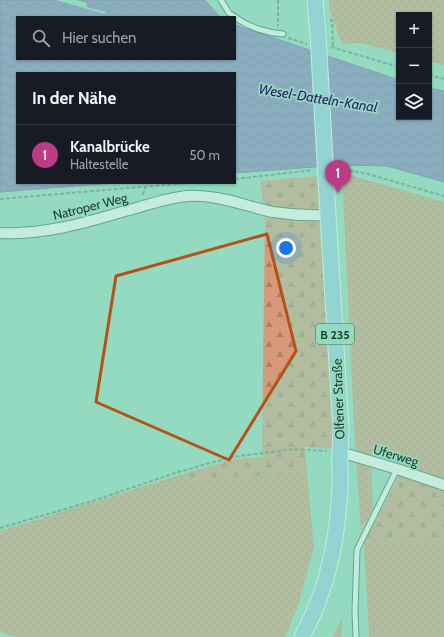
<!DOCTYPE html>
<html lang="de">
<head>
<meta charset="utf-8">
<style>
  :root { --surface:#171b24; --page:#20242c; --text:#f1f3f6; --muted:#9ea1a6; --line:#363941; --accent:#bc3b85 }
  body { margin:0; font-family:Cabin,sans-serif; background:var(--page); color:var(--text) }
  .controls { position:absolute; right:12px; top:12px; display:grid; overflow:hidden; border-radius:0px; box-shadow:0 1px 3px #0004 }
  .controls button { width:36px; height:36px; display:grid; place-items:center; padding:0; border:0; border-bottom:1px solid var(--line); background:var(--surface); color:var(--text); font:20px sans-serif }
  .you { position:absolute; left:286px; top:248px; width:14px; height:14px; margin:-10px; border:3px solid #fff; border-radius:50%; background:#1a73e8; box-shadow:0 0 0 6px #1a73e833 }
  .badge { display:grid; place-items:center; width:26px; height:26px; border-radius:50%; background:var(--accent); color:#fff; font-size:13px; font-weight:700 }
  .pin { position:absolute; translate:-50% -33px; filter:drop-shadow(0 1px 2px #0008) }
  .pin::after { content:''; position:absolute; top:21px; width:14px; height:12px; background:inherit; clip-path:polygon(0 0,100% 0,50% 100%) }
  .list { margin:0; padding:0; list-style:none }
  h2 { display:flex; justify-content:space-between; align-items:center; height:52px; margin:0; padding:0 16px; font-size:17px }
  h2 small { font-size:13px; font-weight:400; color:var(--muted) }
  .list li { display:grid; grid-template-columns:26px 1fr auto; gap:12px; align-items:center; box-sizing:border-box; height:60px; padding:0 16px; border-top:1px solid var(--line) }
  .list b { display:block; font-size:15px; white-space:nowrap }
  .list p { margin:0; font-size:13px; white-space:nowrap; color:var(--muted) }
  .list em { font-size:13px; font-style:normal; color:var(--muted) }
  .icon { flex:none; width:22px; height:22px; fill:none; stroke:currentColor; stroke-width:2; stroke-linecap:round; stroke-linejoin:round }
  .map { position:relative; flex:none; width:444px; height:637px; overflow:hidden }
  .search { position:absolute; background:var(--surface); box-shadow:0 1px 3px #0004; left:16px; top:16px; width:220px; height:44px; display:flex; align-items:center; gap:10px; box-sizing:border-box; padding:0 14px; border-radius:0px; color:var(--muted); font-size:15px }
  .panel { position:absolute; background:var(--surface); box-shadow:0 1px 3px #0004; left:16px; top:72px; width:220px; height:112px; border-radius:0px }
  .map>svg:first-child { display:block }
</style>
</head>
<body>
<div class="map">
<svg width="444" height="637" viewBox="0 0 444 637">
  <defs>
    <pattern id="grass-dots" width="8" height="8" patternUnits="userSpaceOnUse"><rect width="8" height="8" fill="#d79978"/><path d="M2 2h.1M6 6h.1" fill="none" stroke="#ae7e63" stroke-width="1.8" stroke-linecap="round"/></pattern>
    <pattern id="forest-firs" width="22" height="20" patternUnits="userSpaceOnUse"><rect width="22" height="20" fill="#d79978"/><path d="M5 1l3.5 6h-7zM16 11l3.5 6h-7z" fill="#ae7e63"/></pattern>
    <pattern id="water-waves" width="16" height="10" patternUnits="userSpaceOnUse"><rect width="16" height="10" fill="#8177c1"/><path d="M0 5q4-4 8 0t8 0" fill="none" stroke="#69639d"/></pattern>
  </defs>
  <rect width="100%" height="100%" fill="#93dac0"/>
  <g fill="url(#grass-dots)">
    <path d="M 329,0 L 444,0 L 444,65 L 429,61 L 429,15 L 399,15 L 399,53 L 360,43 L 342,44 L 330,10 Z"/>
    <path d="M 342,173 L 444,202 L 444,479 L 371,453 L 373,509 L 361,531 L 355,448 Z"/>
    <path d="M 307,470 L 314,547 L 298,606 L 285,637 L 17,637 L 0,632 L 0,531 L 183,474 L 189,482 L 212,482 Z"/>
    <path d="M 444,541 L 444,637 L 369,637 L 364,543 Z"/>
    <path d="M 342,619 L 342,637 L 332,637 Z"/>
  </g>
  <g fill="url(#forest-firs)">
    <path d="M 317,176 L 336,449 L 305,447 L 307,470 L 212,482 L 189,482 L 183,474 L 234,459 L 263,457 L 262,448 L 265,215 L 260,181 Z"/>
    <path d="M 400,474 L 444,490 L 444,541 L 364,543 Z"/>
  </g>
  <path fill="url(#water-waves)" stroke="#636596" d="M 0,0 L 205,0 L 220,17 L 17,17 L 17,59 L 235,59 L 235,25 L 399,80 L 399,117 L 429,117 L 429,88 L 444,91 L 444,182 L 387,166 L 341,165 L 235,173 L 235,73 L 17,73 L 17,183 L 115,183 L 0,192 Z"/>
  <path fill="#93dac0" d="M 56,0 L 76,0 L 87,3 L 86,7 L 105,12 L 105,14 Z"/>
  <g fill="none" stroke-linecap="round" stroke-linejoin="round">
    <defs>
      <g id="lane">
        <path d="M 221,0 L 229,13 L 235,17"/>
        <path d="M 235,17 C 248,27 267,33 283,34"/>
        <path d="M 356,637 L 355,611 L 357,550 L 397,469"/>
      </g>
      <g id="street">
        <path d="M 0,233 C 43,235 85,223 125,211 C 145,206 166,198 187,196 C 217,194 245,206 273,212 C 292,215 309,216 328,215"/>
        <path d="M 340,452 L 397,469 L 444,485"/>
      </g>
      <g id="primary">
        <path d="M 315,0 L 318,35"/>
        <path d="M 302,637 C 328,588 337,543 340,488 C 341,477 339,465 340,454 C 340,446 341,438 341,430 L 328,215"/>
      </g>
    </defs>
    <use href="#lane" stroke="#206953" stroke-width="7"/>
    <use href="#street" stroke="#206953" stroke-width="12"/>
    <use href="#primary" stroke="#fff" stroke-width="17"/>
    <g stroke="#568775" stroke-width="2" stroke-dasharray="4 2" stroke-linecap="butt">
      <path d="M 278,0 L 278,26"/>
      <path d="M 330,20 L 332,20 L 333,47"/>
      <path d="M 288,38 L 307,44"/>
      <path d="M 331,47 L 399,67"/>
      <path d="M 429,75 L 444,79"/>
      <path d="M 337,168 L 368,174 L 444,196"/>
      <path d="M 235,179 L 313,170"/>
      <path d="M 143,195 L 145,187"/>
      <path d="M 0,199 L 187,183"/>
      <path d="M 0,528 L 89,502 L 175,473 L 232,457 L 294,449 L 327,451"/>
    </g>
    <use href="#lane" stroke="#fff" stroke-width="5"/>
    <use href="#street" stroke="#fff" stroke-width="10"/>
    <use href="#primary" stroke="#8ecde7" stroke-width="15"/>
    <defs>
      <path id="primary-bridge" d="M 318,35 L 328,215"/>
    </defs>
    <use href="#primary-bridge" stroke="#fff" stroke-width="17" stroke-linecap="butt"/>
    <use href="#primary-bridge" stroke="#8ecde7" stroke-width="15"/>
  </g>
  <path d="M0 0H444V637H0ZM 267,234 L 296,351 L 229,460 L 96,402 L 116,276 Z" fill="#93dac0" fill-opacity=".55" fill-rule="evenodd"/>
  <path fill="none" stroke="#b65215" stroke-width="3" stroke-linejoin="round" d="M 267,234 L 296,351 L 229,460 L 96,402 L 116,276 Z"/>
  <g text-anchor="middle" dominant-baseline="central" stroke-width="3.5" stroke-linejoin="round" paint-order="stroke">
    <rect fill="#93dac0" stroke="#416b5c" stroke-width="1" x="316" y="324" width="38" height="20" rx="3"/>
    <g font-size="12" font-weight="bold" fill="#1e3b31">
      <text x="335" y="334">B 235</text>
    </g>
    <g font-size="13" fill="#1e3b31" stroke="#93dac0">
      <text transform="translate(90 206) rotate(-14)">Natroper Weg</text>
      <text transform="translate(338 399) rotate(-92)">Olfener Straße</text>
      <text transform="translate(396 455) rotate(17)">Uferweg</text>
    </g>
    <g font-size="14" font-style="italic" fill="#321670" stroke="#93dac0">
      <text transform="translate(318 98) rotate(9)">Wesel-Datteln-Kanal</text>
    </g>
  </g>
</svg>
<div class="controls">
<button>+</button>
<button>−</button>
<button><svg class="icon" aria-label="layers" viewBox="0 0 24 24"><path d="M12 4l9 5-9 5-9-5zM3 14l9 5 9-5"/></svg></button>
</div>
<div class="you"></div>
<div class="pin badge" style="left:338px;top:193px">1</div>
<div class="search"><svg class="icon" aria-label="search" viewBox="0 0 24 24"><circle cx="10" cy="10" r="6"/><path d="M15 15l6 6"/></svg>Hier suchen</div>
<section class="panel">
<h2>In der Nähe<small></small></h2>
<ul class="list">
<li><span class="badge">1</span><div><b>Kanalbrücke</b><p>Haltestelle</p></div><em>50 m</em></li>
</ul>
</section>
</div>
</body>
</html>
